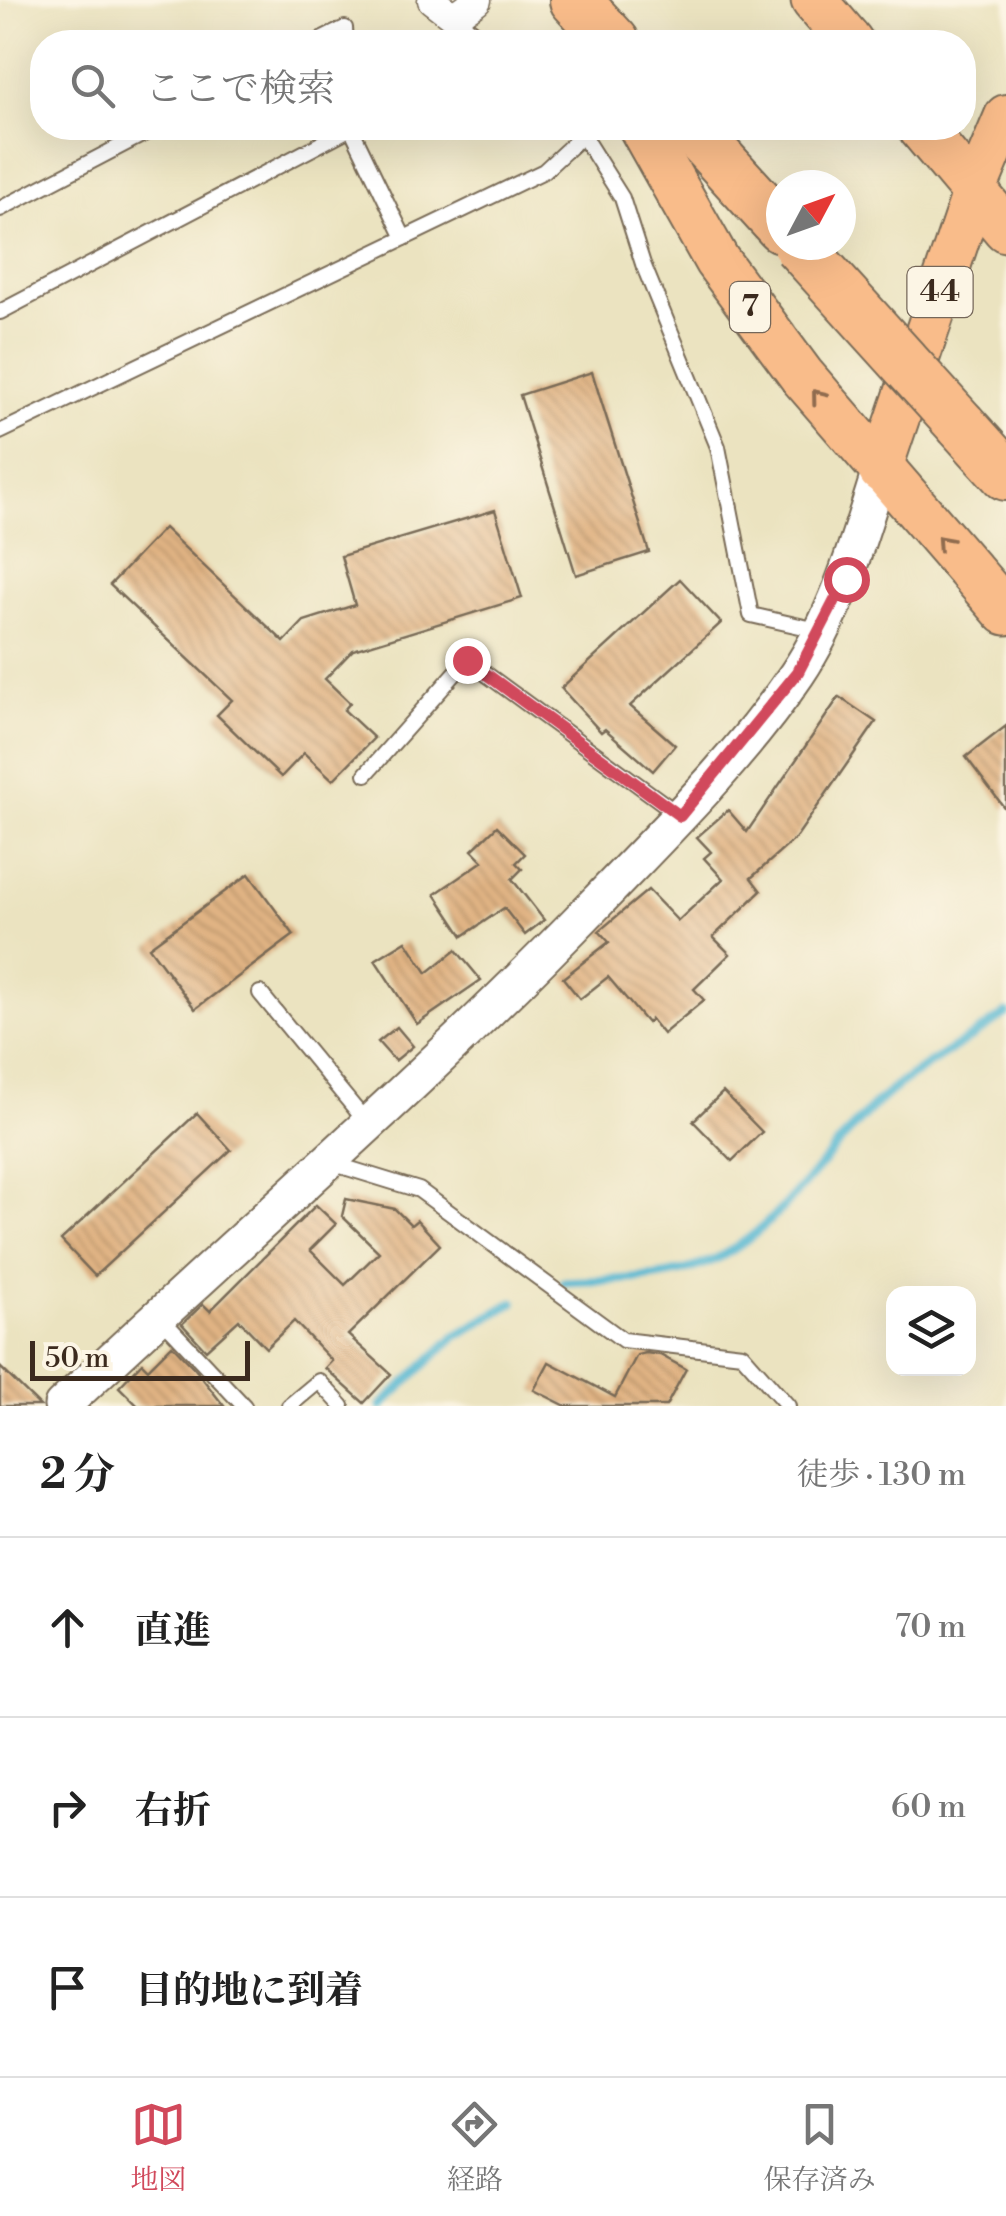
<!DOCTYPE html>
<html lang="ja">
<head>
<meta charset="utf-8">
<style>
  :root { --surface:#fff; --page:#f6f6f6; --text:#222; --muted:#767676; --line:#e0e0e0; --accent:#d1495b }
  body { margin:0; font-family:"Libre Bodoni","Noto Serif JP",serif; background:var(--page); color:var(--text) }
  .controls { position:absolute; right:30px; bottom:30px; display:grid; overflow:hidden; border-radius:20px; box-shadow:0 10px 40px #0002 }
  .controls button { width:90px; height:90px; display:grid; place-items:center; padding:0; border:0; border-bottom:2px solid var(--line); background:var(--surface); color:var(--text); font:50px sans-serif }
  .compass { position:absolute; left:766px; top:170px; width:90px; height:90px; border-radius:50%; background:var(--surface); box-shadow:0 10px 40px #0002; rotate:49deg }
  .scale { position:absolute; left:30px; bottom:25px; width:220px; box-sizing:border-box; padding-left:10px; border:5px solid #3b2a1e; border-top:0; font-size:28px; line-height:35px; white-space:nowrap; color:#3b2a1e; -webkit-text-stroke:8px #fcf5e5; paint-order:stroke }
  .stop { position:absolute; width:30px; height:30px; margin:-22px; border:8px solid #d1495b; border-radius:50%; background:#fff }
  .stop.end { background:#d1495b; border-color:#fff; box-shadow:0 2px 10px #0008 }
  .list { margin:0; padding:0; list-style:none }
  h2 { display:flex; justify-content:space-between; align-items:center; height:130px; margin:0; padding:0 40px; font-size:42px }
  h2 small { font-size:32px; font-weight:400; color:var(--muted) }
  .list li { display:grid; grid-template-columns:65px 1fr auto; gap:30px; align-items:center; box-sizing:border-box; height:180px; padding:0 40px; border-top:2px solid var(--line) }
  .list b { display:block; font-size:38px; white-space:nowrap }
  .list em { font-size:32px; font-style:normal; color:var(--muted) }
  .icon { flex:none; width:55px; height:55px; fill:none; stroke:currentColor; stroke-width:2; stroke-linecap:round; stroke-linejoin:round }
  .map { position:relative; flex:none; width:1006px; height:1406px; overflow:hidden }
  .search { position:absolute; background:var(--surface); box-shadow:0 10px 40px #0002; left:30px; right:30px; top:30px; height:110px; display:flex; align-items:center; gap:25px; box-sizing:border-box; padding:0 35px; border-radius:40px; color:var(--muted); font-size:38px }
  .sheet { height:670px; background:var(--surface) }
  nav { display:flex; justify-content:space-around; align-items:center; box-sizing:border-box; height:140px; border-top:2px solid var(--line); background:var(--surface); font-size:28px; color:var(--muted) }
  nav a { display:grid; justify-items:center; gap:5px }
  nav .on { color:var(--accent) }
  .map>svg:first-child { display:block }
</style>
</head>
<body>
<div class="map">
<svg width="1006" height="1406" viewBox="0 0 1006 1406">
  <defs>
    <pattern id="building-back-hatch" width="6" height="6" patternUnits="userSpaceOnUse" patternTransform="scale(2.5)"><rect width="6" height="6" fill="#e1b484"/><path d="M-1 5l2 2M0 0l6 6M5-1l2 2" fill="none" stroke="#b8936b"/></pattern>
  </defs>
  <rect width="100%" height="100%" fill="#fcf5e5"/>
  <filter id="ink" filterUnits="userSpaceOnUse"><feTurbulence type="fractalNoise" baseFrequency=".01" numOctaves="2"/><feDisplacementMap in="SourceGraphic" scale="20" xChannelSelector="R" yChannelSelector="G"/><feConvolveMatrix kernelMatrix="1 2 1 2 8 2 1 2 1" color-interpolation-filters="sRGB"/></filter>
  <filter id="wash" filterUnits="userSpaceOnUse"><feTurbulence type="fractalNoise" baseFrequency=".0048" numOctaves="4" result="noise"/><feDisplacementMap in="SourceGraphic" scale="40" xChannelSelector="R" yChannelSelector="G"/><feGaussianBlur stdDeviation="2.25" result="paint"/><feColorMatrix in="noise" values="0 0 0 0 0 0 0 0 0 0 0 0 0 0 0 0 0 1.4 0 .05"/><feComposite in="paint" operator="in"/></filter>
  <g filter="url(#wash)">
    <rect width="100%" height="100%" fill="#ebe3c0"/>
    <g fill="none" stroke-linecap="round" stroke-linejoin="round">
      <g stroke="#54b7d2" stroke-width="9">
        <path d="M 564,1282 C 606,1280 652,1281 693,1268 C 776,1243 823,1149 886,1095 C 925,1062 967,1043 1006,1013"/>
        <path d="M 381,1406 L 454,1337 L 514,1302"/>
      </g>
    </g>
    <g id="blocks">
      <g fill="url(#building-back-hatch)">
        <path d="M 592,372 L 649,552 L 576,575 L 520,395 Z"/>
        <path d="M 495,510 L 522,598 L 353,650 L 325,679 L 350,703 L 344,710 L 374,738 L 333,780 L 304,753 L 281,777 L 217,715 L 232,700 L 110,585 L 164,528 L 284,642 L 304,621 L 355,605 L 341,556 Z"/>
        <path d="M 680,579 L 721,623 L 630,706 L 675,745 L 653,771 L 605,729 L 601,732 L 561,688 Z"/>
        <path d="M 839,697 L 876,722 L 795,839 L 751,878 L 761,891 L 713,937 L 730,954 L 694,989 L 704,1000 L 663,1034 L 651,1019 L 647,1023 L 608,977 L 580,999 L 563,978 L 609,942 L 599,931 L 648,890 L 678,921 L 723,879 L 704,858 L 711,852 L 697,837 L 728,810 L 747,832 Z"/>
        <path d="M 1006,726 L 1006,810 L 966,757 Z"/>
        <path d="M 497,826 L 525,854 L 516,863 L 522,869 L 512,879 L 544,920 L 525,935 L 504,908 L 463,936 L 435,894 L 483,861 L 472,850 Z"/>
        <path d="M 249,874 L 294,935 L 195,1009 L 149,947 Z"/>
        <path d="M 406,941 L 427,973 L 456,950 L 481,980 L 417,1024 L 375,960 Z"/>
        <path d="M 397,1027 L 413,1046 L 395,1061 L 378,1042 Z"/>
        <path d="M 723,1092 L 762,1132 L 732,1161 L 693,1121 Z"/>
        <path d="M 197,1113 L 231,1150 L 95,1276 L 61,1240 Z"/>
        <path d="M 346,1199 L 395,1209 L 411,1225 L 417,1220 L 440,1245 L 348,1335 L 391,1374 L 364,1403 L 325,1368 L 332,1361 L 294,1321 L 266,1348 L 239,1320 L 206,1350 L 182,1324 L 203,1304 L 210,1311 L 316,1205 L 336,1224 L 310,1250 L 345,1285 L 379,1252 L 342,1216 Z"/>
        <path d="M 172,1345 L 195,1369 L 224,1406 L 138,1406 L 119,1387 L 142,1363 L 148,1369 Z"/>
        <path d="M 646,1353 L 660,1355 L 686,1369 L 666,1406 L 566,1406 L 534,1390 L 549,1362 L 615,1397 L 637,1355 Z"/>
        <path d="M 0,1367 L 40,1406 L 0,1406 Z"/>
      </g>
    </g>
  </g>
  <g filter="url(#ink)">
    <use href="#blocks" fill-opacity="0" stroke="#796b57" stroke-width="2.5"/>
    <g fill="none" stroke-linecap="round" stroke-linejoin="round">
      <defs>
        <g id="service">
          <path d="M 454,17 L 487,42"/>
          <path d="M 317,42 L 345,28 L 346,42"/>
          <path d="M 351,128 L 404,238"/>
          <path d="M 578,128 L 622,198 L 643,264 L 718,447 L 751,615 L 822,631"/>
          <path d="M 0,209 L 155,128"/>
          <path d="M 0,312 L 351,128"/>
          <path d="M 0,432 L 544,171 L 584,134"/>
          <path d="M 366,774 L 467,660 L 678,814"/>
          <path d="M 260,993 L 367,1123"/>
          <path d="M 331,1163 L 419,1190 L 623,1340 L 742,1354 L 788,1406"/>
          <path d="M 159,1316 L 244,1406"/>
          <path d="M 289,1406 L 319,1381 L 342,1406"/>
        </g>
        <path id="minor" d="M 432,0 L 454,17 L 477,0"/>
        <path id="tertiary" d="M 62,1406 C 241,1238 427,1078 597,902 C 667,829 740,758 797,674 C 838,613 858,541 880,471"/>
        <path id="primary" d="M 880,471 L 974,192 L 1006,116"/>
        <g id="trunk">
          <path d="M 814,0 L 850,42"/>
          <path d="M 642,128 L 717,261 L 802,376 L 1006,612"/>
          <path d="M 921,128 L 1006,229"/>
        </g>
        <g id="motorway">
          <path d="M 575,0 L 614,42"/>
          <path d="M 691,128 L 781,227"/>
          <path d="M 961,425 L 1006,475"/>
        </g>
      </defs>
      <use href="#service" stroke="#796b57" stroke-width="18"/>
      <use href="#minor" stroke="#796b57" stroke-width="31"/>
      <use href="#tertiary" stroke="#796b57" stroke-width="39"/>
      <use href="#primary" stroke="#796b57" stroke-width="46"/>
      <use href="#trunk" stroke="#796b57" stroke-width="49"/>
      <use href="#motorway" stroke="#796b57" stroke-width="54"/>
      <use href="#service" stroke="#fff" stroke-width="14"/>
      <use href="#minor" stroke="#fff" stroke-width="28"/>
      <use href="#tertiary" stroke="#fff" stroke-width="35"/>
      <use href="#primary" stroke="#f9bc8a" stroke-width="42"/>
      <use href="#trunk" stroke="#f9bc8a" stroke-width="45"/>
      <use href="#motorway" stroke="#f9bc8a" stroke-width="50"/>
      <defs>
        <path id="motorway-bridge" d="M 798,245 L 961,425"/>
      </defs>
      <use href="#motorway-bridge" stroke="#796b57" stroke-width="54" stroke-linecap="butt"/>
      <use href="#motorway-bridge" stroke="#f9bc8a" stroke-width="50"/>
    </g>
    <defs><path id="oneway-chevron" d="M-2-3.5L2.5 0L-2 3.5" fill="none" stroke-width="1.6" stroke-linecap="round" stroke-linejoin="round" transform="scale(2.5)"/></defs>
    <g stroke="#906c4f">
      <use href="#oneway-chevron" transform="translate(818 396) rotate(-129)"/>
      <use href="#oneway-chevron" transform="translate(943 542) rotate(-132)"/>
    </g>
  </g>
  <g fill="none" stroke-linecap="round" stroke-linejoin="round" filter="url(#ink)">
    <path stroke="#d1495b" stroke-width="12" d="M 467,660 L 680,816 L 798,672 L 846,579"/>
  </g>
  <g text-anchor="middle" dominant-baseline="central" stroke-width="8" stroke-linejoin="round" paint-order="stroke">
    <g fill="#fcf5e5" stroke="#75675a" stroke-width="2.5">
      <rect x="907.5" y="267" width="65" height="50" rx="8"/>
      <rect x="730" y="282" width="40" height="50" rx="8"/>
    </g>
    <g font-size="30" font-weight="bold" fill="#3b2a1e">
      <text x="940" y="292">44</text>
      <text x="750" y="307">7</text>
    </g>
  </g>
</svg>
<div class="controls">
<button><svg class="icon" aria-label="layers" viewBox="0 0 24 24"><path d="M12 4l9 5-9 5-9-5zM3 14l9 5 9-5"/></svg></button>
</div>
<svg class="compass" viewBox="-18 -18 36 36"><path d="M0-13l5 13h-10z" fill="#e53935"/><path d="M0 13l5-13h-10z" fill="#767676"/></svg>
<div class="scale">50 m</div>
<div class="stop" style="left:846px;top:579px"></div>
<div class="stop end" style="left:467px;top:660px"></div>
<div class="search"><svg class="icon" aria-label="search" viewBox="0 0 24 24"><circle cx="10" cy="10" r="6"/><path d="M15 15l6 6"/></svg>ここで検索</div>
</div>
<section class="sheet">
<h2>2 分<small>徒歩 · 130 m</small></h2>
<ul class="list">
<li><svg class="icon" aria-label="ahead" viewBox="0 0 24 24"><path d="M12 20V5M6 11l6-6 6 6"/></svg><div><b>直進</b></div><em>70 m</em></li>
<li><svg class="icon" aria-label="right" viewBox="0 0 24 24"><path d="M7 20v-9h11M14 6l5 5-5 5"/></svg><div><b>右折</b></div><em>60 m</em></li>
<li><svg class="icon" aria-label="arrive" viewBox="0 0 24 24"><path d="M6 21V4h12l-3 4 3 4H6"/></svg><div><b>目的地に到着</b></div></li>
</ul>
</section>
<nav>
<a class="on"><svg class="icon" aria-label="map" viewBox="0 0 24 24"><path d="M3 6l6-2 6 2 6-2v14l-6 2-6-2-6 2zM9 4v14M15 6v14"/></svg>地図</a>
<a><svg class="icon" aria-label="directions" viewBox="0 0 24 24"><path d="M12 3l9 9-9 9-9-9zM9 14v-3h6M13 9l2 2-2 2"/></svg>経路</a>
<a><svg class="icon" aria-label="saved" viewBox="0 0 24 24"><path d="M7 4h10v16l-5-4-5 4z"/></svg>保存済み</a>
</nav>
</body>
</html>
